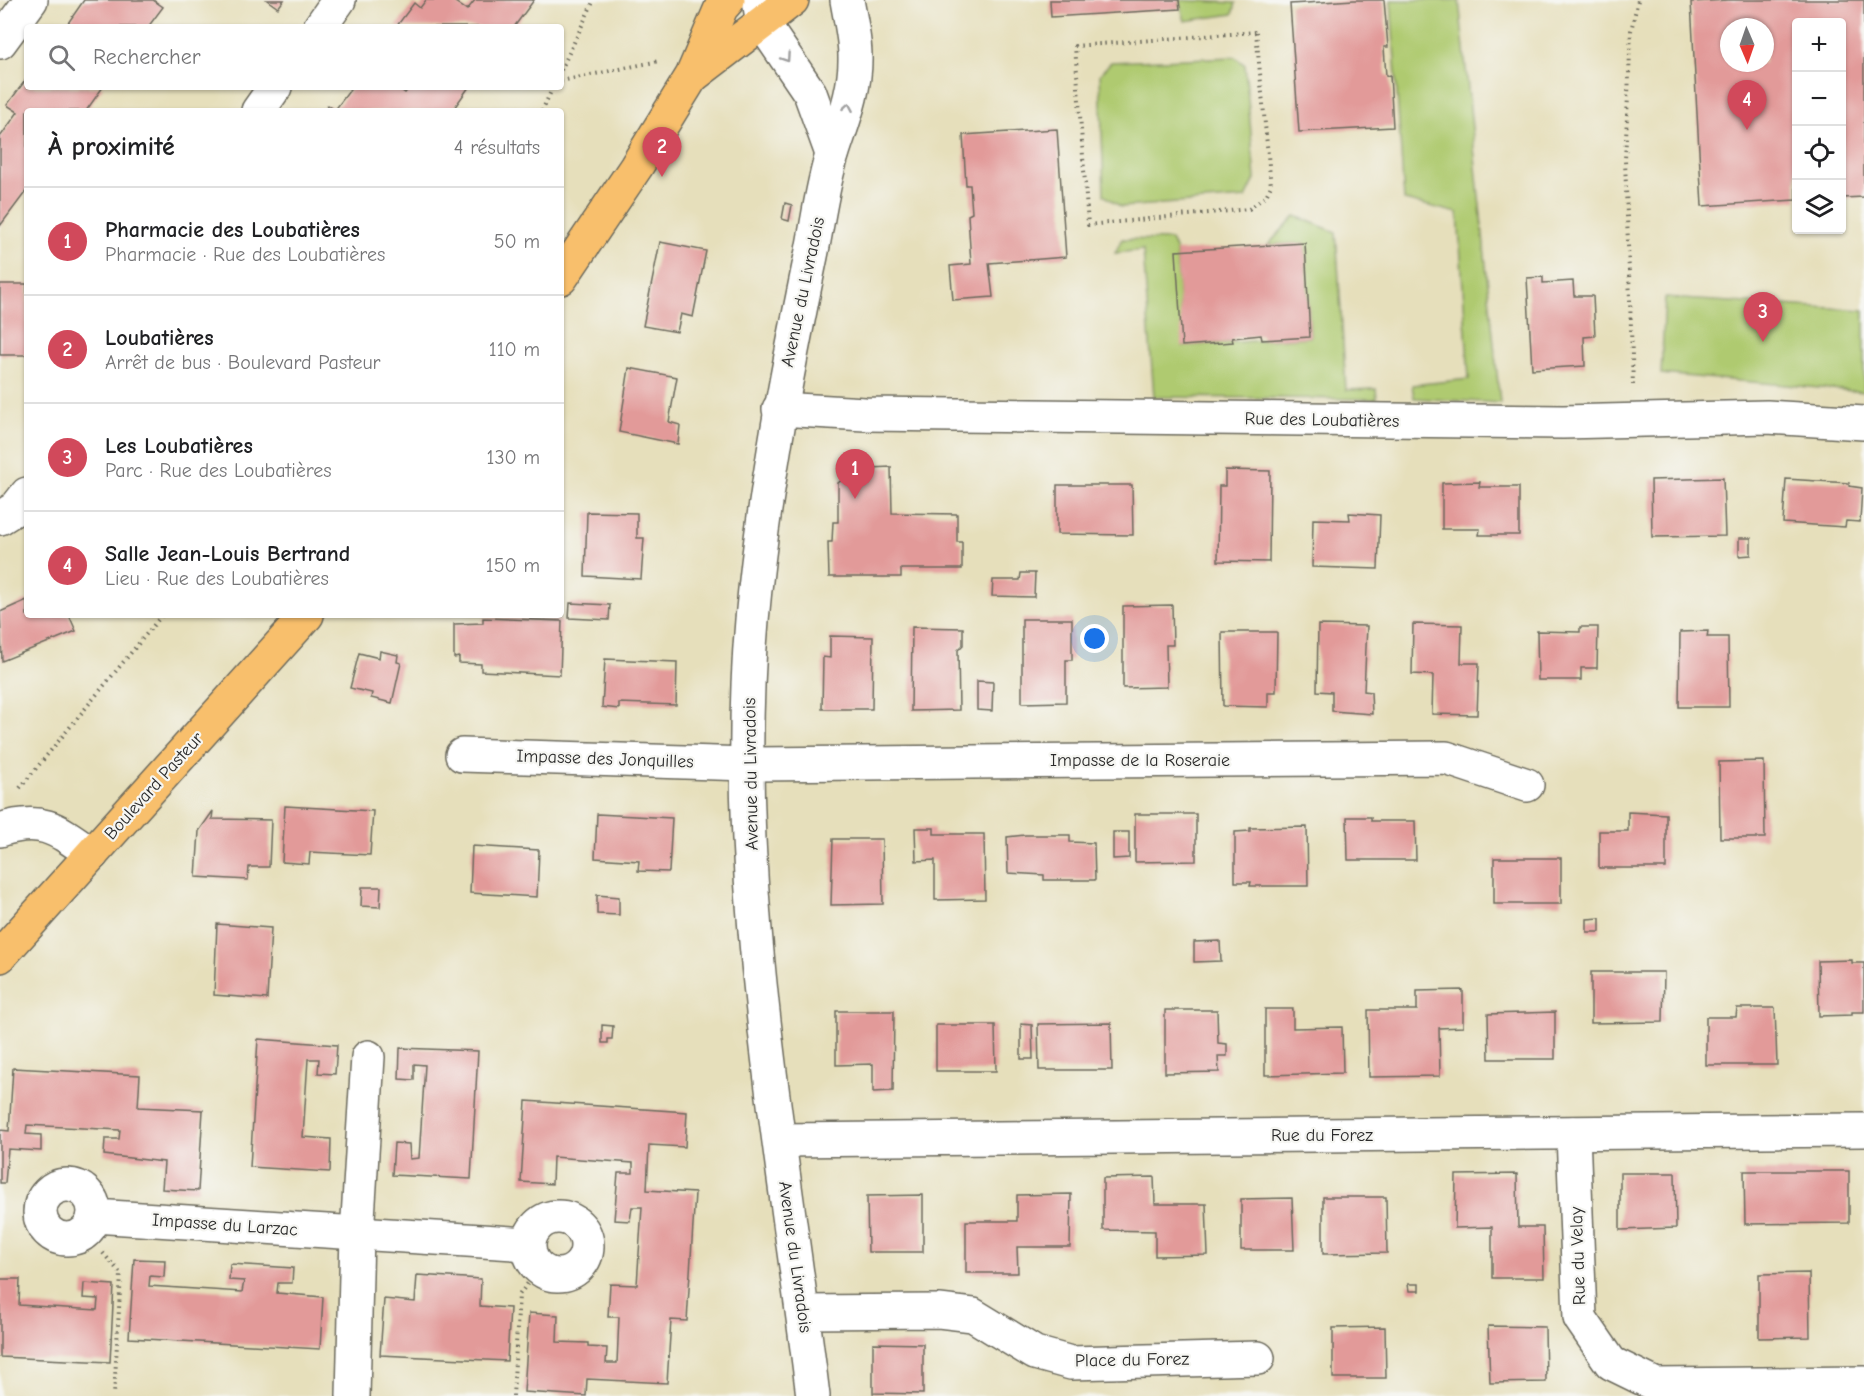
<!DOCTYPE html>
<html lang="fr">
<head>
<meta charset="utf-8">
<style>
  :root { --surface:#fff; --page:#f2f2f2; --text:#202124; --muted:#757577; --line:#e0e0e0; --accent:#d1495b }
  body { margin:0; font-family:"Comic Neue",sans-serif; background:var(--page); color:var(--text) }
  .controls { position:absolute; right:18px; top:18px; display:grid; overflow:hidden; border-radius:6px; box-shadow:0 2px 4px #0004 }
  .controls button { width:54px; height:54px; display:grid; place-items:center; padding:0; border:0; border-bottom:2px solid var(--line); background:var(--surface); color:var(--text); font:30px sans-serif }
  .compass { position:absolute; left:1720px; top:18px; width:54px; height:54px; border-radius:50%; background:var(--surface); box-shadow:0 2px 4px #0004; rotate:178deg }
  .you { position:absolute; left:1095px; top:639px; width:21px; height:21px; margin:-15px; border:4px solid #fff; border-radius:50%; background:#1a73e8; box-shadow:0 0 0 9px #1a73e833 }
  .badge { display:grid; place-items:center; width:39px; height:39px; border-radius:50%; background:var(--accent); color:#fff; font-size:20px; font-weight:700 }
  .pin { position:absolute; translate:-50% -50px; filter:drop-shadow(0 2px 3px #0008) }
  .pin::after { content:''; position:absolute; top:32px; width:21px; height:18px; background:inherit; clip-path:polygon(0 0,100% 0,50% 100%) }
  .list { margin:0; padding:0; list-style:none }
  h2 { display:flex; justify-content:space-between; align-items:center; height:78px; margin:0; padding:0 24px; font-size:26px }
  h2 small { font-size:20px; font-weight:400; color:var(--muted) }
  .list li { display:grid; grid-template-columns:39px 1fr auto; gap:18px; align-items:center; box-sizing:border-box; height:108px; padding:0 24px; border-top:2px solid var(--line) }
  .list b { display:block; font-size:22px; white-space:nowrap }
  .list p { margin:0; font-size:20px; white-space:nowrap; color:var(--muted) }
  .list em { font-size:20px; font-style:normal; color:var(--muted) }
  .icon { flex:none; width:33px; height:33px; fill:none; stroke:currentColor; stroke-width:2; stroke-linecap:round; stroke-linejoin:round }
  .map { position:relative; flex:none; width:1864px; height:1396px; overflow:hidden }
  .search { position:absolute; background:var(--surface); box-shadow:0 2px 4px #0004; left:24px; top:24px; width:540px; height:66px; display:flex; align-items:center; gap:15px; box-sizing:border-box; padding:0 21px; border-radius:6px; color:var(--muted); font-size:22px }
  .panel { position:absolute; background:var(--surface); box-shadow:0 2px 4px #0004; left:24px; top:108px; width:540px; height:510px; border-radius:6px }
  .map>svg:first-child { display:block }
</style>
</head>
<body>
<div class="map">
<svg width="1864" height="1396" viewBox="0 0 1864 1396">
  <rect width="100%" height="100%" fill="#f6f6f2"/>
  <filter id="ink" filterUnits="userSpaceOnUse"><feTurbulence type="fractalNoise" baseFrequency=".0167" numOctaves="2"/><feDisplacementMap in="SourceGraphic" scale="12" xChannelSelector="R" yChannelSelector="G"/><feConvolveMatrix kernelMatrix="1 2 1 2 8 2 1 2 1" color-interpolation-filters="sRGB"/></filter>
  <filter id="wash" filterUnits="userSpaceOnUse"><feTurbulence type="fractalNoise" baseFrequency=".008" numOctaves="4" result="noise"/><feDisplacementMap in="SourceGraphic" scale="24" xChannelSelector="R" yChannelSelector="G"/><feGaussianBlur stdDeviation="1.35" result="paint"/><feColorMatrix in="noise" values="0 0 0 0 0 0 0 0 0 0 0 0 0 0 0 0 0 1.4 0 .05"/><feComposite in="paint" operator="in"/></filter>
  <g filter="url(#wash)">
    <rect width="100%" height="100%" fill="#e6dfbb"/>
    <g fill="#afca70" stroke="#6d7a4e" stroke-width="1.5">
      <path d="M 1179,0 L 1236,3 L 1233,14 L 1185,21 Z"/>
      <path d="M 1391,0 L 1459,0 L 1500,403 L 1414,398 L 1412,385 L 1469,379 L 1458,213 L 1404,200 Z"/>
      <path d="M 1235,57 L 1245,65 L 1255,179 L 1246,198 L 1121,207 L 1104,195 L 1100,74 L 1111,62 Z"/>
      <path d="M 1295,216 L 1336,232 L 1346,390 L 1376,389 L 1377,399 L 1154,397 L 1143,250 L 1115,253 L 1122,239 L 1171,240 L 1176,251 L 1183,346 L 1310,337 L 1305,243 L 1268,245 Z"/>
      <path d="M 1665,298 L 1864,310 L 1864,392 L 1661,374 Z"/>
    </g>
    <g id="blocks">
      <g fill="#e29a99" fill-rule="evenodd">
        <path d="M 84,0 L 153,0 L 163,7 L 148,27 L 73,27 L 68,23 Z"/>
        <path d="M 267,0 L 284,0 L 278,8 Z"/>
        <path d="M 426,0 L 452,0 L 467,10 L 475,0 L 534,0 L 514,27 L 396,27 L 414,3 L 420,8 Z"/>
        <path d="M 1050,0 L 1179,0 L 1180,9 L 1051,17 Z"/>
        <path d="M 1354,0 L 1384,0 L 1388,47 L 1384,47 L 1386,76 L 1390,75 L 1393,127 L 1299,132 L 1290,4 Z"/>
        <path d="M 1728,0 L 1864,0 L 1864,197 L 1842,198 L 1842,22 L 1796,22 L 1796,200 L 1702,206 L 1691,2 ZM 1729,27 L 1765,27 L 1765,63 L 1729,63 Z"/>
        <path d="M 27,78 L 27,87 L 103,87 L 86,111 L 27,111 L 27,190 L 0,226 L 0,137 L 18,112 L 7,105 Z"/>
        <path d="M 352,87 L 397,87 L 405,93 L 410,87 L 469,87 L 452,111 L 324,111 L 328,105 L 335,110 Z"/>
        <path d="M 1057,129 L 1066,257 L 989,263 L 993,297 L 953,300 L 950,266 L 971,264 L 968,215 L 972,213 L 970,185 L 966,185 L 963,135 Z"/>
        <path d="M 785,203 L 792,205 L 789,221 L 782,219 Z"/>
        <path d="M 660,242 L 706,251 L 693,317 L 681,314 L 677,332 L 643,326 Z"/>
        <path d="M 1305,243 L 1310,337 L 1262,340 L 1261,335 L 1232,338 L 1233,342 L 1182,346 L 1176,251 Z"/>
        <path d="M 1543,277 L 1543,283 L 1573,281 L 1574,296 L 1593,296 L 1595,336 L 1584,337 L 1585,366 L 1532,369 L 1527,278 Z"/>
        <rect x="0" y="284" width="27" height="71"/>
        <path d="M 629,368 L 677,377 L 669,422 L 680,425 L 678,444 L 619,432 Z"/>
        <path d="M 891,467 L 892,513 L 957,514 L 957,542 L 962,542 L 962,569 L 901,569 L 901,577 L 829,577 L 828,542 L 832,542 L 833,522 L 838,522 L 838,483 L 848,475 L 870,474 L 870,468 Z"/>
        <path d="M 1225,470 L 1270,471 L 1269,562 L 1218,561 L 1219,486 L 1225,486 Z"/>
        <path d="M 1723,478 L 1725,536 L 1652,537 L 1651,480 Z"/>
        <path d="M 1786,479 L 1849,483 L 1849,486 L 1862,488 L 1860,522 L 1846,521 L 1845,527 L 1783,523 Z"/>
        <path d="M 1480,482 L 1479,487 L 1519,487 L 1519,535 L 1479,535 L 1480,529 L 1442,529 L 1442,483 Z"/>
        <path d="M 1057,485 L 1132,485 L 1133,535 L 1057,534 Z"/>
        <path d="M 587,512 L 637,513 L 637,538 L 644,538 L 641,579 L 585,576 Z"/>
        <path d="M 1349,513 L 1380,515 L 1378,569 L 1312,567 L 1313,519 L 1350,520 Z"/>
        <path d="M 1739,538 L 1751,538 L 1751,555 L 1739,556 Z"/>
        <path d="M 1021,573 L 1035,573 L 1034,597 L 992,596 L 993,580 L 1020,580 Z"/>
        <path d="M 27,600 L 27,615 L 69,615 L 76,631 L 2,661 L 0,612 Z"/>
        <path d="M 570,603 L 610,605 L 609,620 L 569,618 Z"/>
        <path d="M 1172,605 L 1173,645 L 1166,645 L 1167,687 L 1123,688 L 1123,606 Z"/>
        <path d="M 483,618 L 562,621 L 560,675 L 481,671 L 481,664 L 459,663 L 459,657 L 454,658 L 454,624 L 483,623 Z"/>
        <path d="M 1022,619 L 1072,619 L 1072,660 L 1066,660 L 1066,702 L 1022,703 Z"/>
        <path d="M 1413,624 L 1462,625 L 1461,663 L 1479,663 L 1477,715 L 1432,714 L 1433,675 L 1412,674 Z"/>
        <path d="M 1318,625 L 1367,626 L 1364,691 L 1371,692 L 1372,714 L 1332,711 L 1332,692 L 1317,691 Z"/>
        <path d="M 912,627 L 963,628 L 963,645 L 958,650 L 959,710 L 911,711 Z"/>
        <path d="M 1580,627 L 1598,627 L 1597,668 L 1581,668 L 1581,680 L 1538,680 L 1537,631 L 1580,632 Z"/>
        <path d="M 1708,631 L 1707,637 L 1728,637 L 1729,707 L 1679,707 L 1680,632 Z"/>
        <path d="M 1222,632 L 1277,632 L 1276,692 L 1268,692 L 1268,707 L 1223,706 Z"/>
        <path d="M 830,636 L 873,637 L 872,709 L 822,709 L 823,657 L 830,658 Z"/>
        <path d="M 380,651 L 398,655 L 397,662 L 401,663 L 392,703 L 371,698 L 372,693 L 350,688 L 359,653 L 379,658 Z"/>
        <path d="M 605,659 L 677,662 L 676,705 L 619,703 L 619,709 L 602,707 Z"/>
        <path d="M 977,681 L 993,682 L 992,711 L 977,710 Z"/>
        <path d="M 1764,761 L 1765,838 L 1720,838 L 1719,762 Z"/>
        <path d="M 285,806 L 373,811 L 370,855 L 310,852 L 309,864 L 282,862 Z"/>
        <path d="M 213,811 L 212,819 L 271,820 L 269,867 L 249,867 L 248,880 L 196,877 L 199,831 Z"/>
        <path d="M 1628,812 L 1666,814 L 1666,868 L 1599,868 L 1599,831 L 1628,831 Z"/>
        <path d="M 597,814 L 672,818 L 669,872 L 638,871 L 639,861 L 595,858 Z"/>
        <path d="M 1135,814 L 1196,814 L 1196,861 L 1135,862 Z"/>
        <path d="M 1347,817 L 1371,817 L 1371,821 L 1415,821 L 1416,860 L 1348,860 Z"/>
        <path d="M 1307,827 L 1308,886 L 1250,886 L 1251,882 L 1235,882 L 1235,832 L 1250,831 L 1250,828 Z"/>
        <path d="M 915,828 L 934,828 L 934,834 L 984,834 L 985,899 L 935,900 L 935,860 L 916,861 Z"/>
        <path d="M 1113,832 L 1129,832 L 1129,858 L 1113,859 Z"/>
        <path d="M 1025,835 L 1070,835 L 1070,842 L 1094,843 L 1095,880 L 1044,880 L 1044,875 L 1008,873 L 1007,837 Z"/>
        <path d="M 833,839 L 882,839 L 883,904 L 831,905 Z"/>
        <path d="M 472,846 L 539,850 L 537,897 L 470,893 Z"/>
        <rect x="1494" y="858" width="67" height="46"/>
        <path d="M 362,887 L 381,887 L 380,907 L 361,906 Z"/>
        <path d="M 597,895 L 619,897 L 619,915 L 597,914 Z"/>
        <path d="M 1600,918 L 1600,932 L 1587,932 L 1587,919 Z"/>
        <path d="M 217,924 L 271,928 L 267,999 L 214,995 Z"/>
        <path d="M 1220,941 L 1221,961 L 1194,962 L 1194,942 Z"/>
        <path d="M 1852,960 L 1852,963 L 1864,963 L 1864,1012 L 1852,1012 L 1852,1015 L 1819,1016 L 1818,961 Z"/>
        <path d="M 1591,972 L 1664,972 L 1663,1022 L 1591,1023 Z"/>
        <path d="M 1463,990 L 1463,1027 L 1439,1028 L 1440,1076 L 1369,1077 L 1368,1010 L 1417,1010 L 1417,991 Z"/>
        <path d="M 1737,1008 L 1775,1008 L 1777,1065 L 1706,1065 L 1706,1017 L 1736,1017 Z"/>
        <path d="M 1265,1009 L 1293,1009 L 1293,1028 L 1342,1027 L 1343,1073 L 1265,1075 Z"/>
        <path d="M 1165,1010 L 1217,1010 L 1218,1043 L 1227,1044 L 1227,1056 L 1218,1056 L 1219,1072 L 1165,1073 Z"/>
        <path d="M 836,1011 L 894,1011 L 893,1091 L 873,1092 L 873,1064 L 836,1065 Z"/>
        <path d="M 1555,1012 L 1555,1059 L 1489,1059 L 1488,1014 Z"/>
        <path d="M 1111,1023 L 1112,1070 L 1039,1070 L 1038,1024 Z"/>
        <path d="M 1021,1024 L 1032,1025 L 1033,1059 L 1021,1059 Z"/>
        <path d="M 602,1025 L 613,1026 L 612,1039 L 608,1039 L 608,1043 L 602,1043 Z"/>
        <path d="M 936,1025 L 995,1025 L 996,1071 L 936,1071 Z"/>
        <path d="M 258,1039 L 337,1045 L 335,1074 L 318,1073 L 319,1059 L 308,1059 L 303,1137 L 331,1139 L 330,1172 L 250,1167 Z"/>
        <path d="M 400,1048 L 478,1051 L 471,1179 L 392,1175 L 394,1143 L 409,1144 L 410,1159 L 419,1158 L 425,1065 L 414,1064 L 414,1080 L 399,1079 Z"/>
        <path d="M 13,1068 L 140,1075 L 138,1107 L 203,1110 L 198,1191 L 162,1189 L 164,1162 L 104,1155 L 105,1139 L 119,1139 L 120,1130 L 27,1125 L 26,1134 L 41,1135 L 41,1151 L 8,1149 L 5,1183 L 0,1183 L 0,1130 L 9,1131 Z"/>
        <path d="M 526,1101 L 687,1112 L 685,1147 L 649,1145 L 647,1190 L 695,1193 L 687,1321 L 671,1320 L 667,1383 L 587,1379 L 586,1396 L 524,1392 L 529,1313 L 558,1315 L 557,1342 L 588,1343 L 588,1347 L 607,1348 L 606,1363 L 617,1363 L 619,1317 L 608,1317 L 610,1284 L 637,1285 L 642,1207 L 632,1207 L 630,1221 L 614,1220 L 618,1173 L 633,1173 L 633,1163 L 553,1157 L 552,1184 L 521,1182 Z"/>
        <path d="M 1744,1171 L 1849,1171 L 1849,1223 L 1745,1224 Z"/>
        <path d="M 1620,1173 L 1675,1173 L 1676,1228 L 1620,1230 Z"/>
        <path d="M 1517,1174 L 1518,1227 L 1543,1227 L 1544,1278 L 1492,1278 L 1492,1227 L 1455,1228 L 1456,1175 Z"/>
        <path d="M 1154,1177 L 1155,1204 L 1206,1204 L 1208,1255 L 1155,1256 L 1155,1231 L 1103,1230 L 1103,1178 Z"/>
        <path d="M 1071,1194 L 1070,1247 L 1017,1247 L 1018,1273 L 966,1273 L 966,1221 L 1017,1221 L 1017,1195 Z"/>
        <path d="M 923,1195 L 923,1252 L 868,1252 L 867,1196 Z"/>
        <path d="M 1323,1197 L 1386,1197 L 1387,1253 L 1323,1254 Z"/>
        <path d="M 1292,1198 L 1294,1250 L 1241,1250 L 1241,1199 Z"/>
        <path d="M 134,1259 L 165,1260 L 164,1277 L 150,1276 L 149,1286 L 242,1292 L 244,1281 L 229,1280 L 230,1264 L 293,1268 L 292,1283 L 278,1283 L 277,1293 L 323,1297 L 320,1349 L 129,1338 Z"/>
        <path d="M 1809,1273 L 1810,1337 L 1759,1338 L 1759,1274 Z"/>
        <path d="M 417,1275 L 481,1279 L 480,1306 L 510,1308 L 507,1361 L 380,1355 L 384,1299 L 415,1302 Z"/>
        <path d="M 0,1279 L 20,1279 L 19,1305 L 97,1310 L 98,1299 L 83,1298 L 84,1283 L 114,1285 L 110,1362 L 0,1357 Z"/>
        <path d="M 1408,1284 L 1419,1284 L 1419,1291 L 1409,1291 Z"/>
        <path d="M 1488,1326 L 1545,1327 L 1546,1382 L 1490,1383 Z"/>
        <path d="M 1385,1327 L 1386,1378 L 1333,1378 L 1333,1328 Z"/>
        <path d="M 873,1343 L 923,1344 L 923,1394 L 873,1393 Z"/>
      </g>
    </g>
  </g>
  <g filter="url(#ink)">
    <use href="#blocks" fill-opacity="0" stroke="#6c6a5d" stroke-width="1.5"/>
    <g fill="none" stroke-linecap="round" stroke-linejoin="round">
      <defs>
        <g id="minor">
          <path d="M 759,0 L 763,24 L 810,93 L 832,154"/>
          <path d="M 320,27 L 339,0"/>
          <path d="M 0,42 L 31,0"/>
          <path d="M 258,111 L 275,87"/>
          <path d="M 779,409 L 865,414 L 1563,422 L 1767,417 L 1864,423"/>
          <path d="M 0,518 L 16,508 L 27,494"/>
          <path d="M 462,755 L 748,764 L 1446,758 L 1527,785"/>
          <path d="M 0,830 C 43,816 58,830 92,854"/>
          <path d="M 1573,1133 L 1580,1318 L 1611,1363 L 1656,1385 L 1864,1383"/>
          <path d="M 780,1140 L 1864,1130"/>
          <circle cx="67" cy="1212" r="27"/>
          <path d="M 94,1216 L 528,1244"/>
          <circle cx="558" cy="1246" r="29"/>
          <path d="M 803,1312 L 939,1311 L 973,1315 L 1035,1353 L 1071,1363 L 1258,1358"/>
          <path d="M 353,1396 L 357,1234 L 368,1057"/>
          <path d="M 813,1396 C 782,1141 730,877 752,620 C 763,497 786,377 811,256 C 818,222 822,185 833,152 C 843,121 856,90 855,56 C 855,38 850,18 847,0"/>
        </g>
        <g id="major">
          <path d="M 694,75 L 792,0"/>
          <path d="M 561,278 L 636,167 L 692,76 L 721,8 L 728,0"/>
          <path d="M 0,956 L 307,615"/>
        </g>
      </defs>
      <use href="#minor" stroke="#6c6a5d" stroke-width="36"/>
      <use href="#major" stroke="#6c6a5d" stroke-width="36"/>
      <g stroke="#6c6a5d" stroke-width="4" stroke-dasharray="1.5 4.5" stroke-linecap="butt">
        <path d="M 1256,32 L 1271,186 L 1266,196 L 1249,209 L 1088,225 L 1075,46 Z"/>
        <path d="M 561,70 L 594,0"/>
        <path d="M 561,81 L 659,61"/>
        <path d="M 542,111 L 553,87"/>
        <path d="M 1633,385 L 1625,160 L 1631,31 L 1638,0"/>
        <path d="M 20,788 L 162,615"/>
        <path d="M 103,1253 L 121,1274 L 114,1396"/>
        <path d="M 513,1396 L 519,1295 L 531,1279"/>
      </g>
      <use href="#minor" stroke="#fff" stroke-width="33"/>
      <use href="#major" stroke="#f8bf6c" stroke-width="33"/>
    </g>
    <defs><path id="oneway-chevron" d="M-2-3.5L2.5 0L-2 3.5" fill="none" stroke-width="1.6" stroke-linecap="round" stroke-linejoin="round" transform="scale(1.5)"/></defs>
    <g stroke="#a0a0a0">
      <use href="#oneway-chevron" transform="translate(786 58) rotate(56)"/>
      <use href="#oneway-chevron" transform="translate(848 107) rotate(-80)"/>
    </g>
  </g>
  <g text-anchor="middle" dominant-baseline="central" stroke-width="4.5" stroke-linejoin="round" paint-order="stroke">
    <g font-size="18" fill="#2b2b2b" stroke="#f6f6f2">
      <text transform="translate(803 292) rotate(-78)">Avenue du Livradois</text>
      <text transform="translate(1322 420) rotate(1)">Rue des Loubatières</text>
      <text transform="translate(605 759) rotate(2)">Impasse des Jonquilles</text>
      <text x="1140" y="760">Impasse de la Roseraie</text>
      <text transform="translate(751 774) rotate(-91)">Avenue du Livradois</text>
      <text transform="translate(154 786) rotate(-48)">Boulevard Pasteur</text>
      <text x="1322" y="1135">Rue du Forez</text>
      <text transform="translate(225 1225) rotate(4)">Impasse du Larzac</text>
      <text transform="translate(1578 1256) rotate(-92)">Rue du Velay</text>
      <text transform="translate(795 1257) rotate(82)">Avenue du Livradois</text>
      <text transform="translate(1132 1360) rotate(-1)">Place du Forez</text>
    </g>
  </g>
</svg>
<div class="controls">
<button>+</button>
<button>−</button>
<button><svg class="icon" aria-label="locate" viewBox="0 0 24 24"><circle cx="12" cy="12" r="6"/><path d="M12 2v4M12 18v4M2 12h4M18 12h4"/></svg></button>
<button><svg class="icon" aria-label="layers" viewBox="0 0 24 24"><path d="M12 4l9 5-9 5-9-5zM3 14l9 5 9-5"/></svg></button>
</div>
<svg class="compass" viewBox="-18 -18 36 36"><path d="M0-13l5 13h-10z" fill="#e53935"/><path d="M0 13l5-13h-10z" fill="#757577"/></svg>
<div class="you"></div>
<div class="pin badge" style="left:855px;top:499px">1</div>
<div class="pin badge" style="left:662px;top:177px">2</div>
<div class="pin badge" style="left:1763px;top:342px">3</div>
<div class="pin badge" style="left:1747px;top:130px">4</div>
<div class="search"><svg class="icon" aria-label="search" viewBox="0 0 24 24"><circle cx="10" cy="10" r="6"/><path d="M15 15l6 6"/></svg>Rechercher</div>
<section class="panel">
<h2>À proximité<small>4 résultats</small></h2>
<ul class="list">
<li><span class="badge">1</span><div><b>Pharmacie des Loubatières</b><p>Pharmacie · Rue des Loubatières</p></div><em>50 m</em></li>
<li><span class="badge">2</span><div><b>Loubatières</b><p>Arrêt de bus · Boulevard Pasteur</p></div><em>110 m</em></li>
<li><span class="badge">3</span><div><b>Les Loubatières</b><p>Parc · Rue des Loubatières</p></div><em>130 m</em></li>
<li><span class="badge">4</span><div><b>Salle Jean-Louis Bertrand</b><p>Lieu · Rue des Loubatières</p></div><em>150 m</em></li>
</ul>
</section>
</div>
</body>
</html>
